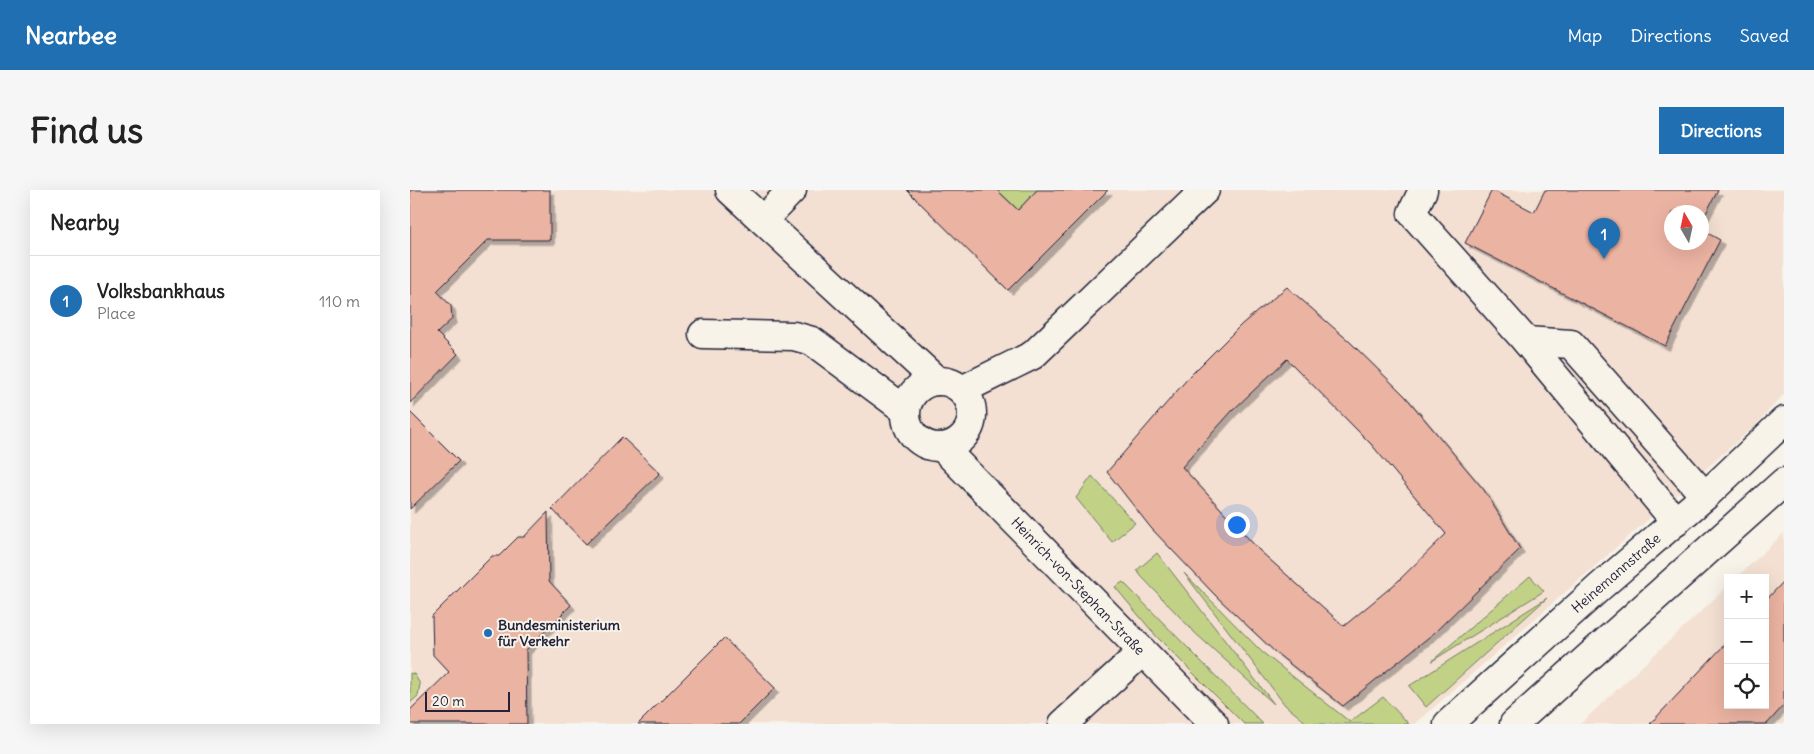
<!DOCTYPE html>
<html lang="en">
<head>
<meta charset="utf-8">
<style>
  :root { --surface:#fff; --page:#f6f6f6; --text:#222; --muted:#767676; --line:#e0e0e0; --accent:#1f6fb2 }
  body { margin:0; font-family:Delius,sans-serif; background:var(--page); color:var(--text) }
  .controls { position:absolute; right:15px; bottom:15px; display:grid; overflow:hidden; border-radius:0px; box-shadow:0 5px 20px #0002 }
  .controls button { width:45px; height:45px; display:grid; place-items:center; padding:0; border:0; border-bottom:1px solid var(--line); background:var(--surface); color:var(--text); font:25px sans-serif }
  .compass { position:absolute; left:1254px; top:15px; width:45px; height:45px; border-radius:50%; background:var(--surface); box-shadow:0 5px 20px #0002; rotate:351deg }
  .scale { position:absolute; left:15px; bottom:12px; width:85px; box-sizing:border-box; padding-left:5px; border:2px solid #22223b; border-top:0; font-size:14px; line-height:18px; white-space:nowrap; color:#22223b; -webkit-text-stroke:4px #f7f3e8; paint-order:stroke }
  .you { position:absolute; left:826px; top:334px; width:18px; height:18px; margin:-12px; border:4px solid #fff; border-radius:50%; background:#1a73e8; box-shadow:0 0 0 8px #1a73e833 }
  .badge { display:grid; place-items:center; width:32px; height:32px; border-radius:50%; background:var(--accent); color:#fff; font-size:16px; font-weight:700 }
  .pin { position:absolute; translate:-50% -41px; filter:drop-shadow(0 1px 2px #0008) }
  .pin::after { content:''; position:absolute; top:26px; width:18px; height:15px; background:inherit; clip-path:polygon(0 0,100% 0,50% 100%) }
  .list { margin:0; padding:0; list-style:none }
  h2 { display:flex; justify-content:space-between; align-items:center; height:65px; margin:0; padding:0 20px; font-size:21px }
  h2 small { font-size:16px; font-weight:400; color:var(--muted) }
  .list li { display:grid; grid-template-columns:32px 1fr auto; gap:15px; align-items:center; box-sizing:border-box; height:90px; padding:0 20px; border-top:1px solid var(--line) }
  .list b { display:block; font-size:19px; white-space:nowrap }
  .list p { margin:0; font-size:16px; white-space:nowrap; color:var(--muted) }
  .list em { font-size:16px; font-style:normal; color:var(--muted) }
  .icon { flex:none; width:28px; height:28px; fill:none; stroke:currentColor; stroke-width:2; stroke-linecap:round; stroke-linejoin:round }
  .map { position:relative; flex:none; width:1374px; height:534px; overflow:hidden; border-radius:0px }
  header { display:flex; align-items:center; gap:30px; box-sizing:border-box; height:70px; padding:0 25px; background:var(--accent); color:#fff }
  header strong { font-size:24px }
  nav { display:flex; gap:28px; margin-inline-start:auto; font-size:18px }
  .intro { display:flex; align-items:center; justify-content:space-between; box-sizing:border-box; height:120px; padding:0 30px }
  h1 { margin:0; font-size:35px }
  .button { padding:12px 22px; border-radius:0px; background:var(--accent); color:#fff; font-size:18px; font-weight:700 }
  main { display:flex; gap:30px; padding:0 30px }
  aside { flex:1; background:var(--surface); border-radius:0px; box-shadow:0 5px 20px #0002 }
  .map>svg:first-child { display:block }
</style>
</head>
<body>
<header>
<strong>Nearbee</strong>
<nav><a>Map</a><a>Directions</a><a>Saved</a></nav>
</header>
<div class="intro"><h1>Find us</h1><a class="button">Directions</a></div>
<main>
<aside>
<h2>Nearby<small></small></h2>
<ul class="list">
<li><span class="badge">1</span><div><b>Volksbankhaus</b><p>Place</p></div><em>110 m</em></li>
</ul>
</aside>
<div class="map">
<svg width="1374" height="534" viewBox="0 0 1374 534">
  <defs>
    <filter id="shadow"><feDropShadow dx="4.5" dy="4.5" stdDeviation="0" flood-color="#0004"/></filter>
  </defs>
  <rect width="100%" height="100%" fill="#f7f3e8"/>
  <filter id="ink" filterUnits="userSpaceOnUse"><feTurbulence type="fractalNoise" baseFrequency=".02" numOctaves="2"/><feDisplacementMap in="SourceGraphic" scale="10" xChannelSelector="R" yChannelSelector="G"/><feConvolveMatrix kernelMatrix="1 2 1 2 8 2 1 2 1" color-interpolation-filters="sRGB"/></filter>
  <g filter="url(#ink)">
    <g fill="#f3e0d3" fill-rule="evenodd">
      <path d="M 0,0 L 1374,0 L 1374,204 L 1346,235 L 1005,534 L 0,534 ZM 1262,22 L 1292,22 L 1292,52 L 1262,52 Z"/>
      <path d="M 1374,343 L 1374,534 L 1170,534 L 1318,396 L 1318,515 L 1355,515 L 1355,388 L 1326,388 Z"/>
    </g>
    <g fill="#c1d287" stroke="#727a61">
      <path d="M 587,0 L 627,0 L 608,20 Z"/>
      <path d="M 682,286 L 725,333 L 702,352 L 666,308 Z"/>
      <path d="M 747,363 L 864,514 L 785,443 L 731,386 L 727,380 Z"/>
      <path d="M 774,383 L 852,462 L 940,532 L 973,507 L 999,534 L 898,534 L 875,515 Z"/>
      <path d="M 1120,386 L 1134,401 L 1022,471 Z"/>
      <path d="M 713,392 L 853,534 L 834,534 L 746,446 L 705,397 Z"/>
      <path d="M 1137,408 L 1016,517 L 999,496 Z"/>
      <path d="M 0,483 L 4,484 L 10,494 L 8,506 L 0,513 Z"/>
    </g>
    <g fill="#ebb3a2" stroke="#22223b" fill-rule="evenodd" filter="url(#shadow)">
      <path d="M 0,0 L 140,0 L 140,50 L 78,50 L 27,101 L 41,116 L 42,129 L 27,143 L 48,164 L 0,213 Z"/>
      <path d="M 497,0 L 587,0 L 608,20 L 627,0 L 698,0 L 598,100 Z"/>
      <path d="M 1082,0 L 1124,22 L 1135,0 L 1308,0 L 1292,31 L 1292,22 L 1262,22 L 1262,52 L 1292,52 L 1292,40 L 1310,50 L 1255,156 L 1055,53 Z"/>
      <path d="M 877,97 L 940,152 L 995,206 L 1074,300 L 1110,359 L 1024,443 L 933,516 L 865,462 L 805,405 L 741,338 L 697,282 L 779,187 L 832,134 ZM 877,169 L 961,254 L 1036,344 L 986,393 L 934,436 L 849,360 L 772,277 L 822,221 Z"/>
      <path d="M 0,222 L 49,271 L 0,319 Z"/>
      <path d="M 212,247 L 250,283 L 176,354 L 142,319 Z"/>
      <path d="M 138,322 L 139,391 L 161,415 L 116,460 L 117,534 L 0,534 L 0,520 L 39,482 L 23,465 L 22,426 L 82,366 L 89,366 L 108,347 L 114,347 Z"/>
      <path d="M 1374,391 L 1374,515 L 1357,534 L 1240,534 L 1318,451 L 1318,515 L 1355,515 L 1355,411 Z"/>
      <path d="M 314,448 L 365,498 L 329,534 L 228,534 Z"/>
    </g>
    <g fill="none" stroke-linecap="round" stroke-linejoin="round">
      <defs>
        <g id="minor">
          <path d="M 320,0 L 527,191"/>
          <path d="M 1013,0 L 1002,23 L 1116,151 L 1266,332"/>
          <path d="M 353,30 L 382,0"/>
          <path d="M 293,144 L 384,146 L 402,151 L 495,220"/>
          <path d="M 1116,151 L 1161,154 L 1295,306"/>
          <circle cx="529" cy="224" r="33"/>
          <path d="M 552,200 L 623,165 L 795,0"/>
          <path d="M 533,258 L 804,534"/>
          <path d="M 653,534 L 732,462"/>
        </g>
        <g id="major">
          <path d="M 1038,534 L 1191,396 L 1295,306 L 1374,231"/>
          <path d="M 1104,534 L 1374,292"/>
        </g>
      </defs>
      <use href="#minor" stroke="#22223b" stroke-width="31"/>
      <use href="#major" stroke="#22223b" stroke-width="31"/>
      <use href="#minor" stroke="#f7f3e8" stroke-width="28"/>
      <use href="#major" stroke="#f7f3e8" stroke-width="28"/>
    </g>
  </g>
  <circle fill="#1f6fb2" stroke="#f7f3e8" stroke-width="2" cx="78" cy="443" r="5"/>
  <g text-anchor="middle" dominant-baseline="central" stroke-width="4" stroke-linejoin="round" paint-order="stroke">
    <g font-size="14" fill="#22223b" stroke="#f7f3e8">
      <text transform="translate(1206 383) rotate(-41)">Heinemannstraße</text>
      <text transform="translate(668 396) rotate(46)">Heinrich-von-Stephan-Straße</text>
    </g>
    <g font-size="14" font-weight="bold" fill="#22223b" stroke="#f7f3e8" text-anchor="start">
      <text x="88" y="435">Bundesministerium<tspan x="88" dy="16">für Verkehr</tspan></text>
    </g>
  </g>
</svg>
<div class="controls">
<button>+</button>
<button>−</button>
<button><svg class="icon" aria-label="locate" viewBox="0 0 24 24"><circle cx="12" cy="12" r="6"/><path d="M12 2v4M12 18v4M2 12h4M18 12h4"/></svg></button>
</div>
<svg class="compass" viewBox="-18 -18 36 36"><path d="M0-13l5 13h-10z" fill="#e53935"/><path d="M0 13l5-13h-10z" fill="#767676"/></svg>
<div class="scale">20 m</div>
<div class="you"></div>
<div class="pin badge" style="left:1194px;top:69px">1</div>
</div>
</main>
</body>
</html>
